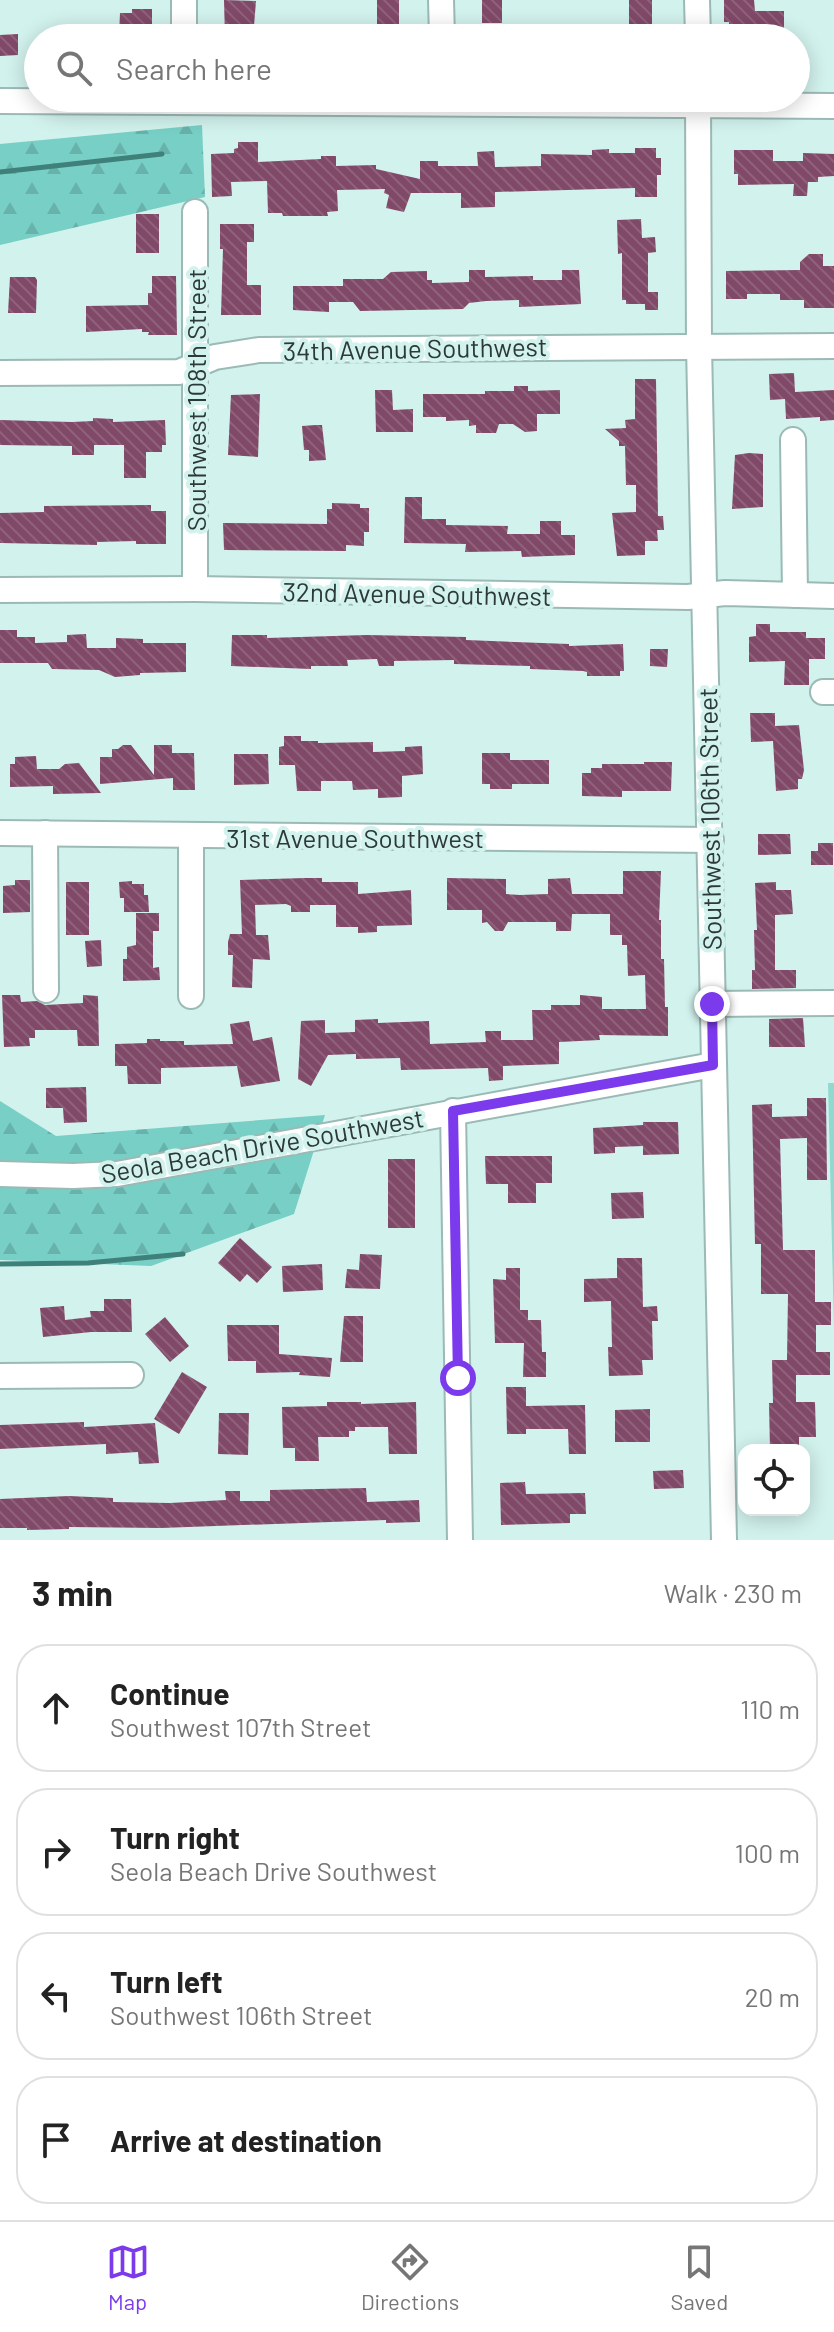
<!DOCTYPE html>
<html lang="en">
<head>
<meta charset="utf-8">
<style>
  :root { --surface:#fff; --page:#f2f2f2; --text:#222; --muted:#767676; --line:#e0e0e0; --accent:#7c3aed }
  body { margin:0; font-family:Barlow,sans-serif; background:var(--page); color:var(--text) }
  .controls { position:absolute; right:24px; bottom:24px; display:grid; overflow:hidden; border-radius:16px; box-shadow:0 4px 20px #0003 }
  .controls button { width:72px; height:72px; display:grid; place-items:center; padding:0; border:0; border-bottom:2px solid var(--line); background:var(--surface); color:var(--text); font:40px sans-serif }
  .stop { position:absolute; width:24px; height:24px; margin:-18px; border:6px solid #7c3aed; border-radius:50%; background:#fff }
  .stop.end { background:#7c3aed; border-color:#fff; box-shadow:0 2px 8px #0008 }
  .list { margin:0; padding:0; list-style:none }
  h2 { display:flex; justify-content:space-between; align-items:center; height:104px; margin:0; padding:0 32px; font-size:34px }
  h2 small { font-size:26px; font-weight:400; color:var(--muted) }
  .list li { display:grid; grid-template-columns:52px 1fr auto; gap:24px; align-items:center; box-sizing:border-box; height:128px; margin:0 16px 16px; padding:0 16px; border:2px solid var(--line); border-radius:32px }
  .list b { display:block; font-size:30px; white-space:nowrap }
  .list p { margin:0; font-size:26px; white-space:nowrap; color:var(--muted) }
  .list em { font-size:26px; font-style:normal; color:var(--muted) }
  .icon { flex:none; width:44px; height:44px; fill:none; stroke:currentColor; stroke-width:2; stroke-linecap:round; stroke-linejoin:round }
  .map { position:relative; flex:none; width:834px; height:1540px; overflow:hidden }
  .search { position:absolute; background:var(--surface); box-shadow:0 4px 20px #0003; left:24px; right:24px; top:24px; height:88px; display:flex; align-items:center; gap:20px; box-sizing:border-box; padding:0 28px; border-radius:44px; color:var(--muted); font-size:30px }
  .sheet { height:680px; background:var(--surface) }
  nav { display:flex; justify-content:space-around; align-items:center; box-sizing:border-box; height:112px; border-top:2px solid var(--line); background:var(--surface); font-size:22px; color:var(--muted) }
  nav a { display:grid; justify-items:center; gap:4px }
  nav .on { color:var(--accent) }
  .map>svg:first-child { display:block }
</style>
</head>
<body>
<div class="map">
<svg width="834" height="1540" viewBox="0 0 834 1540">
  <defs>
    <pattern id="forest-firs" width="22" height="20" patternUnits="userSpaceOnUse" patternTransform="scale(2)"><rect width="22" height="20" fill="#77cfc5"/><path d="M5 1l3.5 6h-7zM16 11l3.5 6h-7z" fill="#67b2aa"/></pattern>
    <pattern id="building-back-hatch" width="6" height="6" patternUnits="userSpaceOnUse" patternTransform="scale(2)"><rect width="6" height="6" fill="#814968"/><path d="M-1 5l2 2M0 0l6 6M5-1l2 2" fill="none" stroke="#8e627a"/></pattern>
  </defs>
  <rect width="100%" height="100%" fill="#d2f2ed"/>
  <path fill="#8fd9cf" d="M 828,1083 L 834,1083 L 834,1328 Z"/>
  <g fill="url(#forest-firs)">
    <path d="M 202,125 L 205,197 L 0,245 L 0,144 Z"/>
    <path d="M 0,1101 L 56,1136 L 325,1115 L 294,1214 L 151,1266 L 0,1260 Z"/>
  </g>
  <g fill="none" stroke-linecap="round" stroke-linejoin="round">
    <g stroke="#3f817a" stroke-width="5">
      <path d="M 0,172 L 162,154"/>
      <path d="M 0,1264 L 88,1263 L 183,1254"/>
    </g>
  </g>
  <g fill="url(#building-back-hatch)">
    <path d="M 224,0 L 256,1 L 253,38 L 225,38 Z"/>
    <rect x="377" y="0" width="22" height="26"/>
    <rect x="482" y="0" width="20" height="23"/>
    <path d="M 629,0 L 652,0 L 652,25 L 629,26 Z"/>
    <path d="M 724,0 L 754,0 L 755,11 L 784,11 L 784,38 L 729,37 L 729,22 L 724,22 Z"/>
    <path d="M 132,9 L 152,9 L 152,38 L 127,38 L 128,34 L 119,34 L 120,13 L 132,13 Z"/>
    <path d="M 18,34 L 18,55 L 0,56 L 0,35 Z"/>
    <path d="M 238,142 L 258,142 L 258,162 L 321,159 L 321,156 L 336,156 L 336,166 L 376,165 L 376,169 L 420,179 L 420,161 L 438,161 L 438,166 L 478,166 L 477,152 L 494,151 L 495,167 L 541,166 L 541,154 L 592,155 L 592,150 L 609,149 L 609,153 L 635,153 L 635,148 L 656,148 L 656,158 L 661,158 L 661,175 L 657,175 L 657,197 L 635,197 L 635,188 L 495,192 L 495,207 L 461,208 L 461,193 L 411,193 L 404,212 L 386,208 L 389,195 L 384,193 L 385,189 L 337,190 L 338,211 L 327,212 L 328,216 L 283,216 L 282,213 L 268,213 L 267,181 L 231,182 L 232,196 L 212,197 L 211,154 L 234,153 L 234,149 L 238,148 Z"/>
    <path d="M 734,150 L 773,150 L 773,161 L 803,161 L 803,153 L 834,154 L 834,176 L 818,177 L 818,182 L 808,182 L 807,196 L 793,196 L 794,184 L 738,185 L 738,174 L 734,174 Z"/>
    <rect x="136" y="214" width="23" height="39"/>
    <path d="M 641,219 L 642,238 L 655,237 L 656,252 L 648,253 L 648,292 L 658,292 L 658,310 L 645,310 L 645,304 L 626,304 L 626,300 L 622,300 L 622,253 L 618,254 L 617,220 Z"/>
    <path d="M 220,224 L 254,224 L 254,242 L 247,242 L 247,285 L 261,285 L 261,315 L 221,315 L 223,249 L 220,249 Z"/>
    <path d="M 809,254 L 823,254 L 823,266 L 834,266 L 834,308 L 804,308 L 804,300 L 780,300 L 780,294 L 747,294 L 747,299 L 726,299 L 726,271 L 800,270 L 800,262 Z"/>
    <path d="M 469,270 L 485,270 L 485,277 L 533,276 L 533,280 L 562,280 L 562,270 L 579,270 L 581,304 L 519,307 L 519,300 L 486,301 L 469,303 L 463,309 L 360,311 L 353,302 L 329,302 L 329,312 L 293,310 L 293,286 L 343,286 L 343,279 L 383,279 L 391,272 L 427,271 L 427,280 L 432,280 L 432,283 L 469,282 Z"/>
    <path d="M 152,276 L 176,276 L 177,335 L 148,335 L 149,332 L 142,332 L 142,329 L 86,332 L 86,306 L 148,305 L 148,293 L 152,293 Z"/>
    <path d="M 10,277 L 35,277 L 37,280 L 36,313 L 8,313 Z"/>
    <path d="M 794,373 L 795,392 L 834,390 L 834,420 L 820,421 L 820,417 L 786,419 L 785,399 L 770,400 L 769,374 Z"/>
    <path d="M 635,379 L 656,379 L 658,516 L 663,516 L 664,530 L 657,530 L 658,541 L 645,541 L 645,555 L 617,556 L 612,513 L 636,512 L 636,485 L 626,485 L 625,446 L 619,446 L 619,441 L 605,429 L 626,428 L 625,420 L 635,419 Z"/>
    <path d="M 514,386 L 528,386 L 528,391 L 560,390 L 560,414 L 537,414 L 537,431 L 525,432 L 513,424 L 499,424 L 496,433 L 476,433 L 476,425 L 469,426 L 469,420 L 446,421 L 446,417 L 423,417 L 423,394 L 485,394 L 485,391 L 514,391 Z"/>
    <path d="M 375,390 L 392,390 L 393,410 L 413,409 L 413,432 L 376,432 Z"/>
    <path d="M 260,394 L 258,457 L 228,455 L 231,395 Z"/>
    <path d="M 93,418 L 113,419 L 113,422 L 165,420 L 166,445 L 162,445 L 162,452 L 146,452 L 146,478 L 124,478 L 124,445 L 94,445 L 94,455 L 72,455 L 72,446 L 0,445 L 0,420 L 72,422 L 93,421 Z"/>
    <path d="M 316,425 L 322,425 L 326,460 L 309,461 L 309,450 L 304,450 L 302,426 Z"/>
    <path d="M 749,453 L 763,454 L 763,507 L 732,509 L 735,455 Z"/>
    <path d="M 405,497 L 422,497 L 422,519 L 446,519 L 446,525 L 508,526 L 507,534 L 540,534 L 540,521 L 561,521 L 561,535 L 575,535 L 575,555 L 522,557 L 521,551 L 465,552 L 466,544 L 404,543 Z"/>
    <path d="M 332,503 L 360,504 L 360,508 L 369,508 L 369,532 L 364,532 L 364,546 L 346,545 L 346,551 L 224,550 L 223,523 L 327,524 L 327,509 L 332,509 Z"/>
    <path d="M 151,505 L 151,511 L 166,511 L 166,544 L 136,544 L 136,541 L 97,542 L 97,545 L 0,543 L 0,513 L 44,512 L 44,506 Z"/>
    <path d="M 756,624 L 770,624 L 770,632 L 806,632 L 806,638 L 825,638 L 825,659 L 809,659 L 809,685 L 784,685 L 785,661 L 749,662 L 749,637 L 756,636 Z"/>
    <path d="M 0,630 L 17,630 L 17,637 L 35,637 L 35,643 L 67,642 L 67,635 L 86,634 L 87,648 L 116,648 L 116,638 L 143,639 L 143,643 L 186,643 L 186,672 L 140,673 L 140,675 L 115,677 L 99,670 L 52,669 L 48,663 L 0,663 Z"/>
    <path d="M 232,635 L 267,635 L 267,638 L 367,635 L 466,637 L 466,640 L 569,644 L 569,646 L 623,644 L 624,671 L 620,671 L 620,676 L 587,676 L 587,672 L 583,671 L 530,669 L 530,666 L 454,664 L 454,660 L 394,661 L 394,666 L 379,666 L 377,659 L 347,660 L 348,666 L 311,666 L 311,669 L 231,666 Z"/>
    <path d="M 650,649 L 668,649 L 667,667 L 650,666 Z"/>
    <path d="M 750,713 L 775,713 L 775,726 L 799,725 L 804,770 L 802,779 L 798,779 L 798,789 L 776,791 L 773,741 L 751,742 Z"/>
    <path d="M 284,736 L 301,736 L 301,741 L 318,741 L 318,743 L 373,742 L 373,752 L 405,751 L 405,747 L 422,746 L 423,774 L 402,776 L 402,797 L 378,798 L 378,789 L 353,790 L 352,781 L 321,781 L 321,791 L 297,791 L 295,765 L 279,765 L 279,747 L 284,746 Z"/>
    <path d="M 123,745 L 131,745 L 154,775 L 154,745 L 172,745 L 172,753 L 194,753 L 195,790 L 173,790 L 173,778 L 100,784 L 100,757 L 112,757 L 112,749 L 118,749 Z"/>
    <path d="M 482,753 L 510,753 L 510,760 L 549,760 L 549,784 L 512,784 L 512,789 L 490,789 L 490,784 L 482,784 Z"/>
    <path d="M 234,754 L 268,754 L 269,784 L 234,785 Z"/>
    <path d="M 36,756 L 37,769 L 59,769 L 65,764 L 79,763 L 101,793 L 53,794 L 53,786 L 10,787 L 10,764 L 15,764 L 15,757 Z"/>
    <path d="M 644,762 L 672,762 L 671,791 L 622,791 L 622,797 L 582,796 L 582,773 L 591,773 L 591,768 L 602,768 L 602,764 L 644,764 Z"/>
    <path d="M 758,834 L 790,834 L 791,854 L 758,855 Z"/>
    <path d="M 818,843 L 833,843 L 833,865 L 811,865 L 811,851 L 818,851 Z"/>
    <path d="M 623,871 L 661,871 L 659,920 L 661,920 L 661,959 L 664,959 L 665,1007 L 668,1007 L 668,1036 L 599,1035 L 600,1040 L 559,1042 L 559,1064 L 503,1066 L 503,1080 L 489,1081 L 488,1068 L 401,1070 L 400,1058 L 356,1059 L 356,1054 L 328,1055 L 311,1086 L 298,1079 L 301,1021 L 325,1020 L 325,1033 L 355,1032 L 355,1020 L 378,1019 L 378,1023 L 429,1021 L 430,1044 L 486,1042 L 485,1031 L 501,1031 L 501,1040 L 533,1040 L 532,1010 L 551,1010 L 551,1005 L 580,1005 L 580,995 L 602,997 L 602,1009 L 646,1009 L 645,975 L 628,976 L 627,945 L 622,945 L 622,935 L 610,935 L 610,914 L 572,914 L 571,931 L 556,931 L 556,922 L 508,922 L 503,931 L 495,931 L 487,922 L 482,923 L 482,910 L 447,910 L 447,878 L 506,879 L 506,894 L 520,895 L 548,894 L 548,879 L 570,878 L 572,894 L 623,894 Z"/>
    <path d="M 305,878 L 322,878 L 322,882 L 358,882 L 358,894 L 411,890 L 412,925 L 377,926 L 377,932 L 358,933 L 358,927 L 336,927 L 336,905 L 310,905 L 310,912 L 291,912 L 291,906 L 286,904 L 255,905 L 256,935 L 268,935 L 270,960 L 253,959 L 252,988 L 232,987 L 233,955 L 228,955 L 228,942 L 230,934 L 242,934 L 240,880 Z"/>
    <path d="M 15,880 L 30,880 L 30,912 L 3,913 L 3,886 L 15,885 Z"/>
    <path d="M 132,881 L 132,884 L 144,884 L 144,895 L 148,895 L 149,912 L 124,912 L 124,898 L 120,898 L 119,882 Z"/>
    <rect x="66" y="882" width="23" height="53"/>
    <path d="M 776,882 L 776,890 L 791,890 L 793,914 L 775,915 L 775,970 L 796,970 L 796,988 L 752,989 L 752,970 L 755,970 L 754,930 L 757,930 L 755,883 Z"/>
    <path d="M 136,913 L 159,913 L 159,931 L 153,931 L 153,968 L 159,967 L 160,980 L 123,981 L 123,959 L 127,959 L 127,947 L 136,945 Z"/>
    <path d="M 101,940 L 102,966 L 87,967 L 85,941 Z"/>
    <path d="M 2,995 L 20,995 L 21,1002 L 37,1001 L 45,1005 L 83,1003 L 83,995 L 98,996 L 99,1046 L 78,1046 L 77,1030 L 35,1030 L 35,1038 L 29,1038 L 30,1046 L 4,1047 Z"/>
    <path d="M 803,1018 L 805,1047 L 769,1047 L 769,1019 Z"/>
    <path d="M 249,1021 L 253,1041 L 272,1037 L 280,1081 L 241,1087 L 237,1066 L 202,1067 L 161,1068 L 161,1084 L 128,1084 L 127,1066 L 115,1066 L 115,1044 L 147,1043 L 147,1039 L 160,1039 L 160,1041 L 184,1041 L 184,1045 L 233,1044 L 230,1024 Z"/>
    <path d="M 86,1087 L 87,1122 L 64,1123 L 63,1108 L 46,1108 L 46,1088 Z"/>
    <path d="M 807,1098 L 826,1098 L 827,1180 L 807,1180 L 807,1138 L 780,1139 L 783,1250 L 815,1250 L 815,1302 L 831,1302 L 831,1325 L 816,1325 L 816,1352 L 830,1352 L 830,1375 L 796,1375 L 796,1402 L 815,1402 L 816,1437 L 799,1437 L 799,1450 L 770,1450 L 769,1403 L 773,1403 L 772,1360 L 787,1360 L 788,1294 L 761,1294 L 761,1244 L 755,1244 L 752,1105 L 772,1104 L 772,1117 L 807,1116 Z"/>
    <path d="M 643,1122 L 678,1122 L 679,1154 L 643,1155 L 643,1146 L 615,1147 L 615,1153 L 594,1154 L 593,1128 L 643,1125 Z"/>
    <path d="M 485,1156 L 552,1156 L 552,1183 L 536,1183 L 536,1203 L 508,1203 L 508,1184 L 486,1184 Z"/>
    <rect x="388" y="1159" width="27" height="69"/>
    <path d="M 643,1192 L 644,1218 L 612,1219 L 611,1193 Z"/>
    <path d="M 240,1238 L 272,1267 L 257,1283 L 247,1274 L 240,1282 L 218,1263 Z"/>
    <path d="M 360,1254 L 382,1255 L 380,1289 L 345,1288 L 347,1269 L 359,1270 Z"/>
    <path d="M 617,1258 L 642,1258 L 643,1307 L 657,1306 L 658,1321 L 652,1321 L 653,1360 L 642,1360 L 643,1375 L 609,1376 L 608,1347 L 612,1347 L 611,1301 L 584,1302 L 584,1279 L 617,1278 Z"/>
    <path d="M 322,1264 L 323,1290 L 283,1292 L 282,1266 Z"/>
    <path d="M 506,1268 L 520,1268 L 520,1310 L 528,1310 L 528,1320 L 541,1320 L 542,1352 L 546,1352 L 546,1377 L 523,1377 L 524,1343 L 495,1343 L 493,1279 L 506,1280 Z"/>
    <path d="M 104,1299 L 131,1299 L 132,1332 L 91,1332 L 43,1337 L 40,1308 L 64,1306 L 65,1320 L 91,1317 L 90,1311 L 104,1311 Z"/>
    <path d="M 344,1316 L 363,1316 L 363,1362 L 340,1362 Z"/>
    <path d="M 165,1317 L 189,1346 L 170,1362 L 145,1334 Z"/>
    <path d="M 227,1325 L 279,1325 L 279,1354 L 332,1358 L 330,1377 L 299,1375 L 300,1372 L 256,1373 L 256,1361 L 228,1361 Z"/>
    <path d="M 182,1372 L 207,1387 L 179,1434 L 154,1419 Z"/>
    <path d="M 506,1387 L 526,1387 L 526,1406 L 585,1405 L 586,1454 L 569,1454 L 568,1429 L 526,1429 L 526,1434 L 507,1434 Z"/>
    <path d="M 327,1402 L 361,1402 L 361,1404 L 416,1402 L 417,1454 L 389,1454 L 388,1427 L 355,1427 L 355,1431 L 349,1431 L 349,1437 L 318,1437 L 319,1461 L 295,1461 L 295,1448 L 283,1448 L 282,1407 L 327,1406 Z"/>
    <path d="M 650,1409 L 650,1442 L 615,1442 L 615,1410 Z"/>
    <path d="M 219,1413 L 249,1413 L 248,1455 L 218,1454 Z"/>
    <path d="M 84,1422 L 84,1427 L 155,1423 L 159,1463 L 139,1464 L 138,1452 L 106,1454 L 106,1444 L 0,1449 L 0,1425 Z"/>
    <path d="M 683,1470 L 684,1488 L 654,1489 L 653,1471 Z"/>
    <path d="M 525,1482 L 526,1494 L 585,1493 L 586,1514 L 570,1514 L 570,1523 L 501,1525 L 500,1483 Z"/>
    <path d="M 366,1488 L 367,1502 L 419,1500 L 420,1522 L 386,1523 L 386,1520 L 161,1528 L 69,1527 L 69,1529 L 27,1530 L 27,1528 L 0,1528 L 0,1499 L 69,1496 L 113,1498 L 113,1502 L 170,1503 L 226,1500 L 225,1491 L 240,1491 L 240,1501 L 270,1501 L 270,1490 Z"/>
  </g>
  <g fill="none" stroke-linecap="round" stroke-linejoin="round">
    <defs>
      <g id="minor">
        <path d="M 184,0 L 184,38"/>
        <path d="M 441,0 L 442,38"/>
        <path d="M 697,0 L 698,38"/>
        <path d="M 698,98 L 699,346 L 724,1540"/>
        <path d="M 0,101 L 834,106"/>
        <path d="M 195,212 L 195,589"/>
        <path d="M 0,373 L 179,372 L 215,357 L 259,350 L 834,346"/>
        <path d="M 793,440 L 795,595"/>
        <path d="M 0,590 L 195,589 L 688,597 L 725,593 L 834,596"/>
        <path d="M 823,692 L 834,692"/>
        <path d="M 0,833 L 711,840"/>
        <path d="M 45,833 L 46,990"/>
        <path d="M 191,996 L 191,836"/>
        <path d="M 712,1004 L 834,1003"/>
        <path d="M 453,1111 L 460,1540"/>
        <path d="M 0,1174 L 73,1176 L 117,1174 L 713,1065"/>
        <path d="M 0,1376 L 131,1375"/>
      </g>
    </defs>
    <use href="#minor" stroke="#9bbab5" stroke-width="28"/>
    <use href="#minor" stroke="#fff" stroke-width="24"/>
  </g>
  <g fill="none" stroke-linecap="round" stroke-linejoin="round">
    <path stroke="#7c3aed" stroke-width="10" d="M 458,1378 L 453,1111 L 713,1065 L 712,1004"/>
  </g>
  <g text-anchor="middle" dominant-baseline="central" stroke-width="8" stroke-linejoin="round" paint-order="stroke">
    <g font-size="26" fill="#2d3938" stroke="#d2f2ed">
      <text transform="translate(415 348) rotate(-1)">34th Avenue Southwest</text>
      <text transform="translate(195 400) rotate(-90)">Southwest 108th Street</text>
      <text transform="translate(417 593) rotate(1)">32nd Avenue Southwest</text>
      <text transform="translate(709 819) rotate(-91)">Southwest 106th Street</text>
      <text x="355" y="837">31st Avenue Southwest</text>
      <text transform="translate(262 1145) rotate(-10)">Seola Beach Drive Southwest</text>
    </g>
  </g>
</svg>
<div class="controls">
<button><svg class="icon" aria-label="locate" viewBox="0 0 24 24"><circle cx="12" cy="12" r="6"/><path d="M12 2v4M12 18v4M2 12h4M18 12h4"/></svg></button>
</div>
<div class="stop" style="left:458px;top:1378px"></div>
<div class="stop end" style="left:712px;top:1004px"></div>
<div class="search"><svg class="icon" aria-label="search" viewBox="0 0 24 24"><circle cx="10" cy="10" r="6"/><path d="M15 15l6 6"/></svg>Search here</div>
</div>
<section class="sheet">
<h2>3 min<small>Walk · 230 m</small></h2>
<ul class="list">
<li><svg class="icon" aria-label="ahead" viewBox="0 0 24 24"><path d="M12 20V5M6 11l6-6 6 6"/></svg><div><b>Continue</b><p>Southwest 107th Street</p></div><em>110 m</em></li>
<li><svg class="icon" aria-label="right" viewBox="0 0 24 24"><path d="M7 20v-9h11M14 6l5 5-5 5"/></svg><div><b>Turn right</b><p>Seola Beach Drive Southwest</p></div><em>100 m</em></li>
<li><svg class="icon" aria-label="left" viewBox="0 0 24 24"><path d="M17 20v-9H6M10 6l-5 5 5 5"/></svg><div><b>Turn left</b><p>Southwest 106th Street</p></div><em>20 m</em></li>
<li><svg class="icon" aria-label="arrive" viewBox="0 0 24 24"><path d="M6 21V4h12l-3 4 3 4H6"/></svg><div><b>Arrive at destination</b></div></li>
</ul>
</section>
<nav>
<a class="on"><svg class="icon" aria-label="map" viewBox="0 0 24 24"><path d="M3 6l6-2 6 2 6-2v14l-6 2-6-2-6 2zM9 4v14M15 6v14"/></svg>Map</a>
<a><svg class="icon" aria-label="directions" viewBox="0 0 24 24"><path d="M12 3l9 9-9 9-9-9zM9 14v-3h6M13 9l2 2-2 2"/></svg>Directions</a>
<a><svg class="icon" aria-label="saved" viewBox="0 0 24 24"><path d="M7 4h10v16l-5-4-5 4z"/></svg>Saved</a>
</nav>
</body>
</html>
